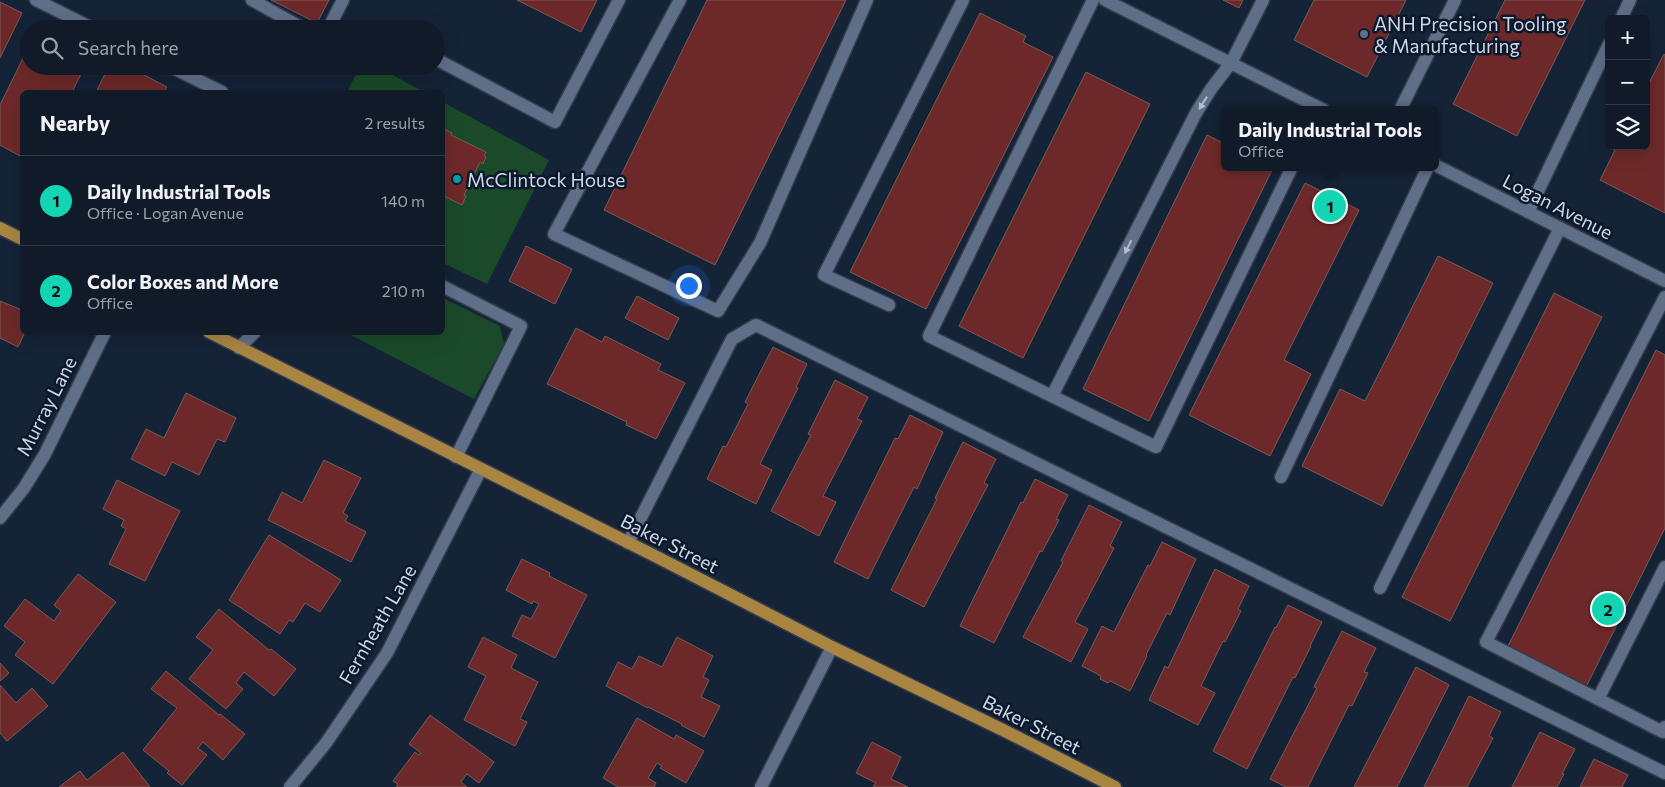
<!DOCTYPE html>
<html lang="en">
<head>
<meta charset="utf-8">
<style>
  :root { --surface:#101a29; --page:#1e2735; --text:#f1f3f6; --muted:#9ca1a8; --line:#303846; --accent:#14d5b3 }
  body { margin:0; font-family:Commissioner,sans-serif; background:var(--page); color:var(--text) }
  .controls { position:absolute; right:15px; top:15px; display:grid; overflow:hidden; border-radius:8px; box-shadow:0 5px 20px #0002 }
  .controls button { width:45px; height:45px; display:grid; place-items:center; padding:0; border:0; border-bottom:1px solid var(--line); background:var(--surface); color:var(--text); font:25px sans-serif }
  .you { position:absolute; left:688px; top:285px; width:18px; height:18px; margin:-12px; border:4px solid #fff; border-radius:50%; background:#1a73e8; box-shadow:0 0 0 8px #1a73e833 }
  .badge { display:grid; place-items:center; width:32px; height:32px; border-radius:50%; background:var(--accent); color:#111; font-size:16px; font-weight:700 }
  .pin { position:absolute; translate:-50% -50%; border:2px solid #fff; box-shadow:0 1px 5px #0006 }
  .popup { position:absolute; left:1221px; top:106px; width:218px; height:65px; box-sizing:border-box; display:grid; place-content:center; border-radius:8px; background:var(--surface); filter:drop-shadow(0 1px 4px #0005); font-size:16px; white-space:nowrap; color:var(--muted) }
  .popup b { font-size:19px; color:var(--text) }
  .popup::after { content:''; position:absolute; left:50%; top:100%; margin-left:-10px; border:10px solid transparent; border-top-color:var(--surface) }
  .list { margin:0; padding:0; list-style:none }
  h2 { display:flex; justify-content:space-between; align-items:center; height:65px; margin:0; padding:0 20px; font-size:21px }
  h2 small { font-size:16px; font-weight:400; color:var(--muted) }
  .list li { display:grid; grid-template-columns:32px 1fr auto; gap:15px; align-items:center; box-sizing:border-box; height:90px; padding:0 20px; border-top:1px solid var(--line) }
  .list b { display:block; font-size:19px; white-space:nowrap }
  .list p { margin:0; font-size:16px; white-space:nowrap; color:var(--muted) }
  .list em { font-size:16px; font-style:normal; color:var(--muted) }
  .icon { flex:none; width:28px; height:28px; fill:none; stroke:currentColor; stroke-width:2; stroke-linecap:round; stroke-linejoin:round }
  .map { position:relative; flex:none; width:1665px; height:787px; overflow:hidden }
  .search { position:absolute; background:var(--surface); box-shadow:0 5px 20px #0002; left:20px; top:20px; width:425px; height:55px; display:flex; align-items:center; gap:12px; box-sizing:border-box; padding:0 18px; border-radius:28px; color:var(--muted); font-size:19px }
  .panel { position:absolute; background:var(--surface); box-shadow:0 5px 20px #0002; left:20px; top:90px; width:425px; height:245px; border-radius:8px }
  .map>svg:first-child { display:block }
</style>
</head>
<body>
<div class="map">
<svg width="1665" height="787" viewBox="0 0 1665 787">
  <rect width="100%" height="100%" fill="#152337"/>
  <g fill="#1a4a29">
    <path d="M 360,66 L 376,66 L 424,92 L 347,92 Z"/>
    <path d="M 443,102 L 549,160 L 487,284 L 443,263 Z"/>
    <path d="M 443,298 L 500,326 L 504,344 L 474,399 L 347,333 L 442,332 Z"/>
  </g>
  <g fill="#6d2929" stroke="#7a5a58">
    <path d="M 271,0 L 329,0 L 317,23 Z"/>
    <path d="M 517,0 L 597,0 L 581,32 Z"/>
    <path d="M 707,0 L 846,0 L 715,265 L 604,210 Z"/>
    <path d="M 1223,0 L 1243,0 L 1239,8 Z"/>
    <path d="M 1314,0 L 1406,0 L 1367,77 L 1294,40 Z"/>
    <path d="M 1505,0 L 1585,0 L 1517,136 L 1453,104 Z"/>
    <path d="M 0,2 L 22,13 L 0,58 Z"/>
    <path d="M 980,13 L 1026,36 L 1023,42 L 1053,57 L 926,309 L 850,272 Z"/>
    <path d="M 29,46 L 29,66 L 85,66 L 72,92 L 22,92 L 22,157 L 0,145 L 0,105 Z"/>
    <path d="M 1664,54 L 1665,55 L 1665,213 L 1600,180 L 1617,146 L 1646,146 L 1646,89 Z"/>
    <path d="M 109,66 L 127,66 L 167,87 L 164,92 L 96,92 Z"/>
    <path d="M 1086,72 L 1150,104 L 1023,358 L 959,326 Z"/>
    <path d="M 442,128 L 452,133 L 451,135 L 486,152 L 484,156 L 486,157 L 483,164 L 480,162 L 464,195 L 466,196 L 462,205 L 442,195 Z"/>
    <path d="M 1207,135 L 1225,144 L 1225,167 L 1273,168 L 1149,421 L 1083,389 Z"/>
    <path d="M 1305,183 L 1359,210 L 1284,360 L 1311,374 L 1270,456 L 1189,415 Z"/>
    <path d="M 526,246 L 572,269 L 555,304 L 509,281 Z"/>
    <path d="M 1438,256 L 1493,283 L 1382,506 L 1302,466 L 1340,389 L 1365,401 Z"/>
    <path d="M 1554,293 L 1602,317 L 1450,621 L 1402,597 Z"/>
    <path d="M 637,296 L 679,318 L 668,340 L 625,318 Z"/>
    <path d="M 0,301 L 22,310 L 22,332 L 25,332 L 18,347 L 0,338 Z"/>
    <path d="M 576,328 L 602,342 L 605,336 L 661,364 L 658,370 L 685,383 L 656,439 L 626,425 L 627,422 L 547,384 Z"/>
    <path d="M 773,347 L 807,364 L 796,387 L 798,388 L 760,464 L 772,470 L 756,504 L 707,479 L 723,446 L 726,447 L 748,404 L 745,402 Z"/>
    <path d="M 1656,350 L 1665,355 L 1665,528 L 1586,687 L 1507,648 Z"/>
    <path d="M 835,380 L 868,397 L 857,419 L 862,421 L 823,496 L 836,502 L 819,536 L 771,511 L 811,435 L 808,434 Z"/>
    <path d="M 186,393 L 236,418 L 225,442 L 217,439 L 199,475 L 172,462 L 165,476 L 131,459 L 146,429 L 164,438 Z"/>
    <path d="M 910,415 L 943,432 L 917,489 L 914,487 L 868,579 L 834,562 L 895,438 L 898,439 Z"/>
    <path d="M 963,442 L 996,459 L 984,483 L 988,485 L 924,607 L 891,590 L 937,499 L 935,498 Z"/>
    <path d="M 324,460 L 361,478 L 343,513 L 348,516 L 345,521 L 366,532 L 351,562 L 268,520 L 282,492 L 302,503 Z"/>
    <path d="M 1035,479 L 1068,495 L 1056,519 L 1059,520 L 1042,552 L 1040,551 L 994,643 L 960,626 L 1021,502 L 1023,503 Z"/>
    <path d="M 117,480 L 180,511 L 145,581 L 109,564 L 126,529 L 121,526 L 124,520 L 103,509 Z"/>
    <path d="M 1089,505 L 1122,522 L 1110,546 L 1114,548 L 1075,622 L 1088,629 L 1071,662 L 1023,637 L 1063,562 L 1061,561 Z"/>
    <path d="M 269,535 L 341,580 L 320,612 L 305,603 L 293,622 L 289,620 L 280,634 L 229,600 Z"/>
    <path d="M 1162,542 L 1196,559 L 1170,615 L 1167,613 L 1146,655 L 1147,656 L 1130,691 L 1110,681 L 1108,683 L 1100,679 L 1101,676 L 1082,666 L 1102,626 L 1114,632 L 1148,565 L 1150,566 Z"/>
    <path d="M 522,559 L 550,573 L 549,576 L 587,595 L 555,658 L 512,636 L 522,615 L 531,619 L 539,604 L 533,601 L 532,604 L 506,590 Z"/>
    <path d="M 1215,569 L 1249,586 L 1238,609 L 1241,611 L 1225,642 L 1223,641 L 1201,686 L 1215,693 L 1198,725 L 1149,700 L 1165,666 L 1168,668 Z"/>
    <path d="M 78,574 L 116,602 L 53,684 L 15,655 L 25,642 L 4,626 L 25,599 L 54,621 L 61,611 L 54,605 Z"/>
    <path d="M 1288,605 L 1322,622 L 1310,646 L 1311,646 L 1295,678 L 1293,677 L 1247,769 L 1213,751 L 1275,627 L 1276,628 Z"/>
    <path d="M 219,609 L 269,650 L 271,649 L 296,669 L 274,696 L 244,672 L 236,683 L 243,689 L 226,709 L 189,679 L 213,650 L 196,637 Z"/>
    <path d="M 1342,631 L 1376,648 L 1364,672 L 1368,673 L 1352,706 L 1349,705 L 1308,787 L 1286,787 L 1270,779 L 1317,688 L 1314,687 Z"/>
    <path d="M 483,637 L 517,655 L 511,668 L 538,682 L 520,719 L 527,722 L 515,746 L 464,720 L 486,676 L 468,667 Z"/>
    <path d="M 677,637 L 713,656 L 703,677 L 709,680 L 701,697 L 720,706 L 704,737 L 681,725 L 682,724 L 648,707 L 648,708 L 606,686 L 618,662 L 632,669 L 639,656 L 662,667 Z"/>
    <path d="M 0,663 L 9,673 L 0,681 Z"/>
    <path d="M 1416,667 L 1449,685 L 1397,787 L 1354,787 Z"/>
    <path d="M 166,671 L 219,715 L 220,714 L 245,734 L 223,760 L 203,742 L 198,748 L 207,755 L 182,785 L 167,773 L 169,771 L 143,750 L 177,708 L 151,689 Z"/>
    <path d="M 0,685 L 16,703 L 32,688 L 48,706 L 7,741 L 0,733 Z"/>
    <path d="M 1469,696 L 1501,712 L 1489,736 L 1493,738 L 1467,787 L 1424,787 Z"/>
    <path d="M 430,715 L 494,762 L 479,783 L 467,774 L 461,782 L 467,787 L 396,787 L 398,784 L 393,781 L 415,752 L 419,755 L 421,753 L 409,744 Z"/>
    <path d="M 637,718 L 674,739 L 676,735 L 704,751 L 686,783 L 660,768 L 662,766 L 657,763 L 648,778 L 656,783 L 654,787 L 618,787 L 603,778 Z"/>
    <path d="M 1540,732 L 1575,749 L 1562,774 L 1564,774 L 1557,787 L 1512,787 Z"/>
    <path d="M 872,742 L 901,757 L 891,779 L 908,787 L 873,787 L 876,783 L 856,773 Z"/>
    <path d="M 123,752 L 150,787 L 59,787 L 80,771 L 87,780 Z"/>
    <path d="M 1594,759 L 1628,775 L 1622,787 L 1580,787 Z"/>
  </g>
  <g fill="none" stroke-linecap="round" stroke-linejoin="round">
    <defs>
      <g id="minor">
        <path d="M 36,0 L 94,29"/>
        <path d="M 252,0 L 304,29"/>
        <path d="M 680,0 L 554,234 L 718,311 L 760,243 L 867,0"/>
        <path d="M 1093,0 L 929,336 L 1156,447 L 1292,167"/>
        <path d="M 1105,0 L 1324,110"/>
        <path d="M 1621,19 L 1630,0"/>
        <path d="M 328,29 L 343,0"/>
        <path d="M 436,59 L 555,122 L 619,0"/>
        <path d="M 169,66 L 222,92"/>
        <path d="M 1400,110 L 1455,0"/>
        <path d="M 1435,165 L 1665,281"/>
        <path d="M 1528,212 L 1609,44"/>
        <path d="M 442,286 L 521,326 L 456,457"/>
        <path d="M 889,305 L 824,275 L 963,0"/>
        <path d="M 239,348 L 255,332"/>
        <path d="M 1052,396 L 1196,113 L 1211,89 L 1231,63 L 1263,0"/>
        <path d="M 1281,477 L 1428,167"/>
        <path d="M 0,518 L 24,488 L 45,454 L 105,332"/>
        <path d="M 628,543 L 732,339 L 756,325 L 1665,773"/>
        <path d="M 1665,567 L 1598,699 L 1663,732 L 1665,727"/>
        <path d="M 1380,588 L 1560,228"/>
        <path d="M 1598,699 L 1486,642 L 1665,297"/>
        <path d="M 290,787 L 326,743 L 387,653 L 481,469"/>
        <path d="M 761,787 L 832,647"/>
      </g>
      <g id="major">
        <path d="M 0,228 L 22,239"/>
        <path d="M 209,332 L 653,555 L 832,647 L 1005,731 L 1115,787"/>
      </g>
    </defs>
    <use href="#minor" stroke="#333c4e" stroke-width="15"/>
    <use href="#major" stroke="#333c4e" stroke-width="15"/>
    <use href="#minor" stroke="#5f6f88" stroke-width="12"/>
    <use href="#major" stroke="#aa8542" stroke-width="12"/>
  </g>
  <defs><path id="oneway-solid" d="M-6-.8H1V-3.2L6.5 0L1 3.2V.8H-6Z" transform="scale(1.25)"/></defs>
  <g fill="#b2bdce">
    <use href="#oneway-solid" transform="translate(1203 103) rotate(122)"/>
    <use href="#oneway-solid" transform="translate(1128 247) rotate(117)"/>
  </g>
  <circle fill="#5c6f8a" stroke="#0c192d" stroke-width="2" cx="1364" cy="34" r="5"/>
  <circle fill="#0f9aa8" stroke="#0c192d" stroke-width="2" cx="457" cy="179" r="5"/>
  <g text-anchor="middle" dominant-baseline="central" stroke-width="5" stroke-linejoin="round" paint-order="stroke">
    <g font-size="19" fill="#ced7e5" stroke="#0c192d" text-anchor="start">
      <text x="1374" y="23">ANH Precision Tooling<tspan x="1374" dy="22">&amp; Manufacturing</tspan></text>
      <text x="467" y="179">McClintock House</text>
    </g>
    <g font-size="19" fill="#ced7e5" stroke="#0c192d">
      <text transform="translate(1558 206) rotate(27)">Logan Avenue</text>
      <text transform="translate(46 406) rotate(-63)">Murray Lane</text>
      <text transform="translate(670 543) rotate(27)">Baker Street</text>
      <text transform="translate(377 624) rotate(-60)">Fernheath Lane</text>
      <text transform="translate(1032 724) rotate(27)">Baker Street</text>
    </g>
  </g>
</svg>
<div class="controls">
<button>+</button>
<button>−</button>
<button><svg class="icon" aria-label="layers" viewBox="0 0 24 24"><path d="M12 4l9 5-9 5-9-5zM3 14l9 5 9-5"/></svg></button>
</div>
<div class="you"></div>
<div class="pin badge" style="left:1330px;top:206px">1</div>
<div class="popup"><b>Daily Industrial Tools</b>Office</div>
<div class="pin badge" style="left:1608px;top:609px">2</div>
<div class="search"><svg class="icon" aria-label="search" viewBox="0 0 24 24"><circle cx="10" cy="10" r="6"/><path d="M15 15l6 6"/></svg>Search here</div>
<section class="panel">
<h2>Nearby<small>2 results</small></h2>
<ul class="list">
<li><span class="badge">1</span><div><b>Daily Industrial Tools</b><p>Office · Logan Avenue</p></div><em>140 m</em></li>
<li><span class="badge">2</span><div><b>Color Boxes and More</b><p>Office</p></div><em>210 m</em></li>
</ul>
</section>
</div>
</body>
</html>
